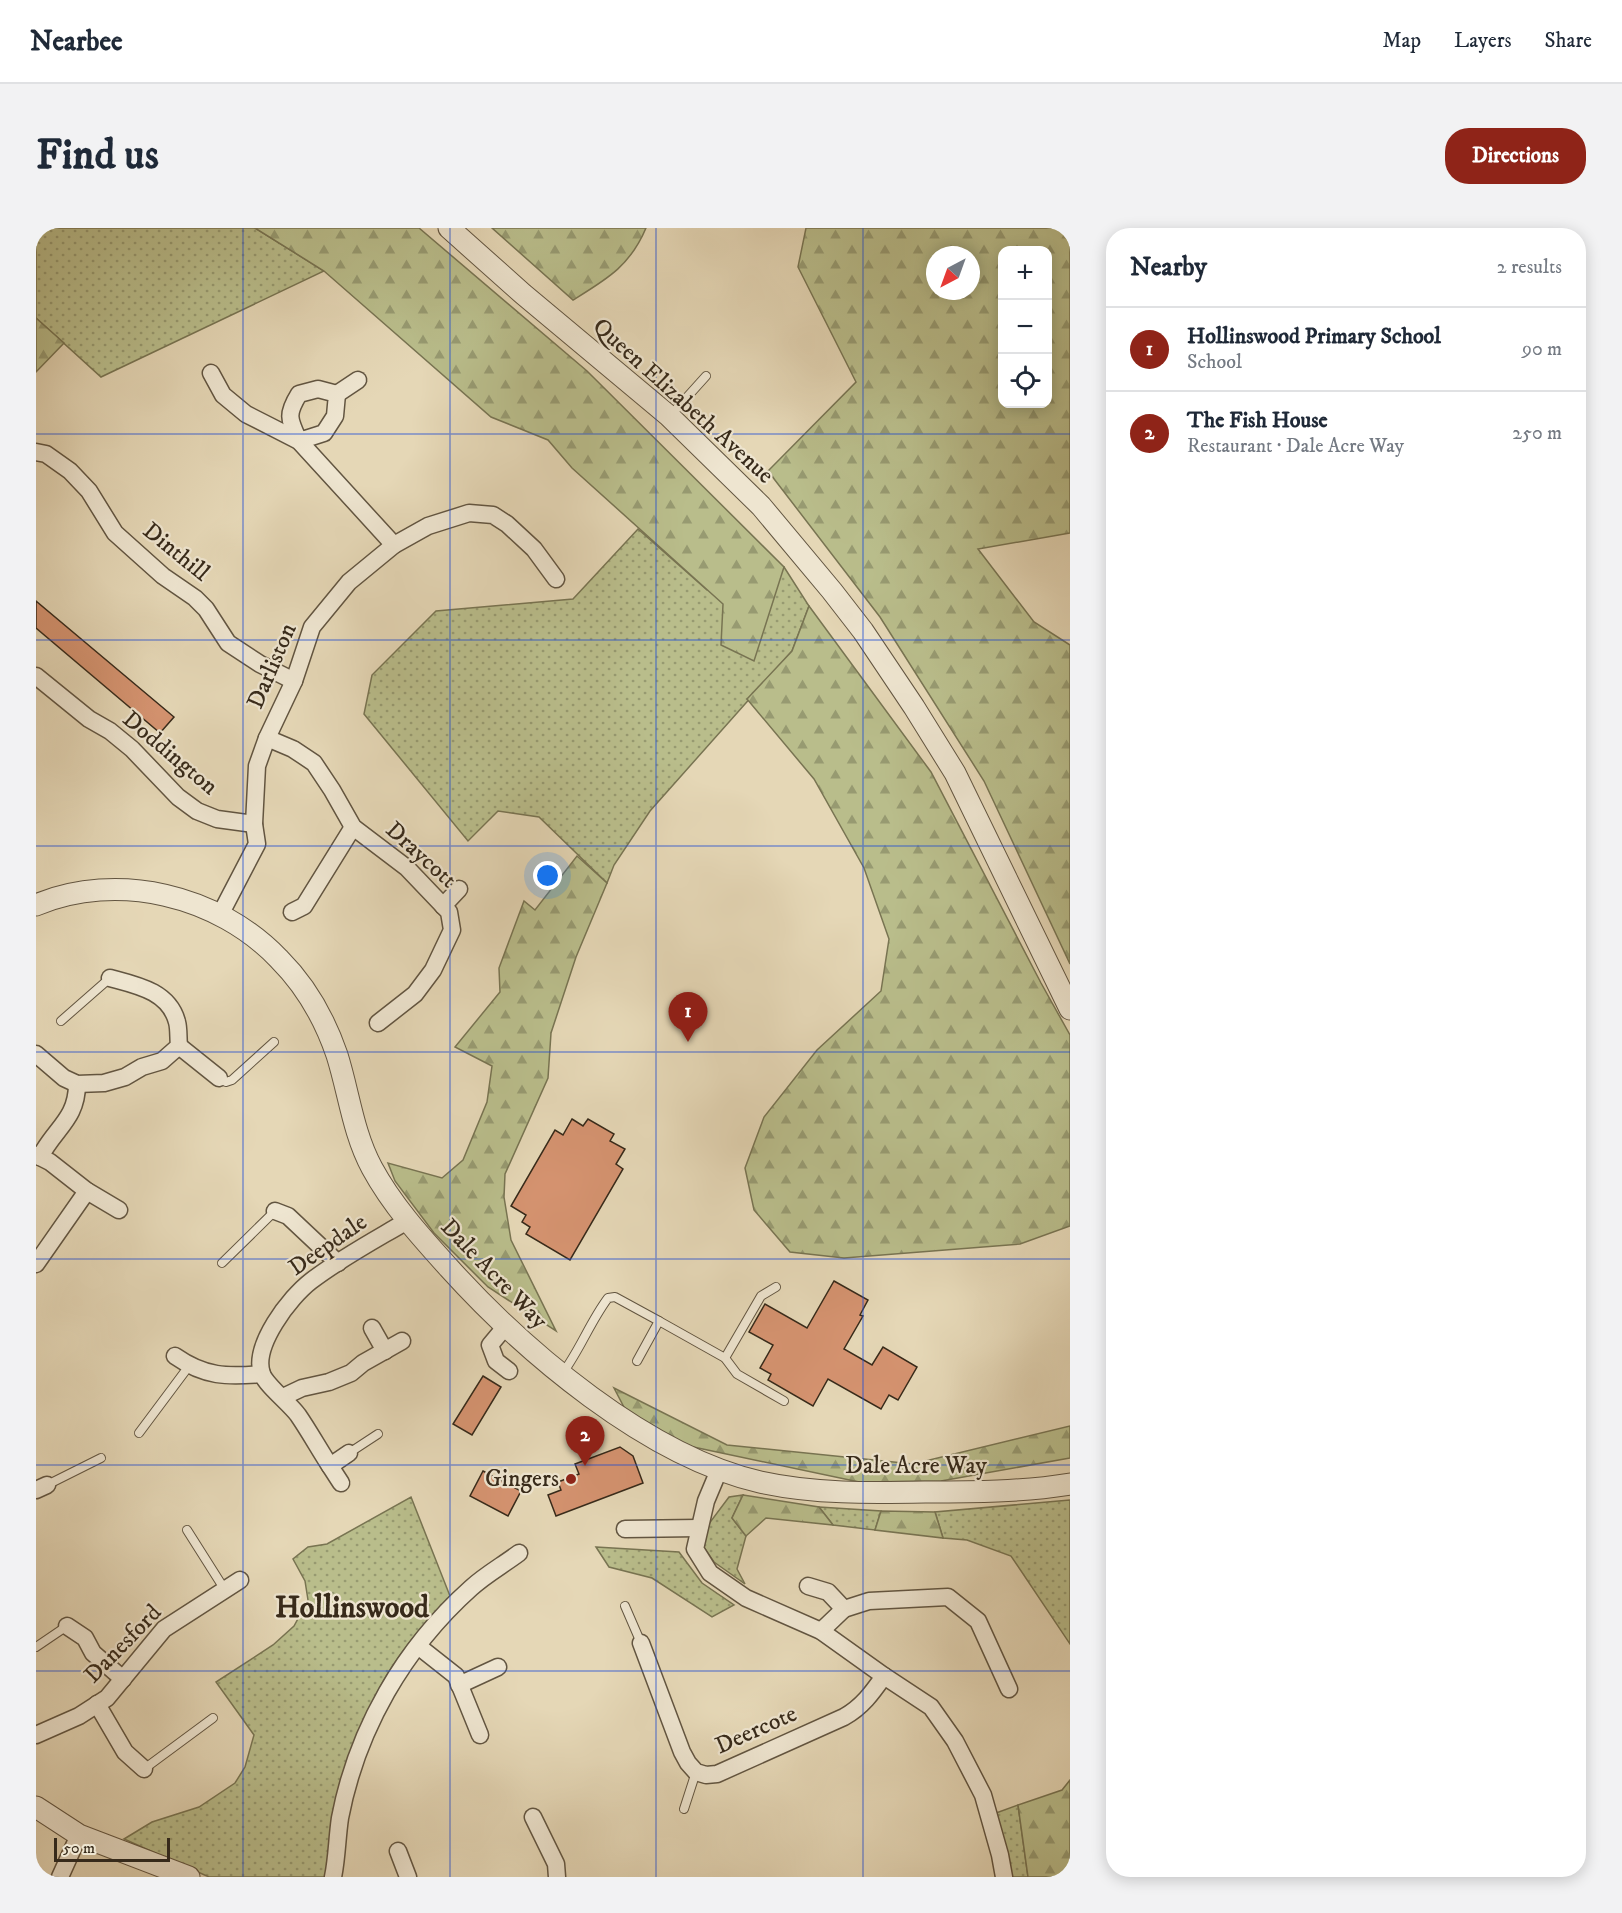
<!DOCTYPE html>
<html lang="en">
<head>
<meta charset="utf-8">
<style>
  :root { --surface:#fff; --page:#f2f2f3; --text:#1f2937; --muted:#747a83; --line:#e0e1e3; --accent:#8f2418 }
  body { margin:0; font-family:"IM FELL DW Pica",serif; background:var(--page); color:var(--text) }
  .controls { position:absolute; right:18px; top:18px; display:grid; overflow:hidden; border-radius:12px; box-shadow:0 3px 15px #0003 }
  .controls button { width:54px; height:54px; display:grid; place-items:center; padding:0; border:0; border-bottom:2px solid var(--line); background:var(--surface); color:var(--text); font:30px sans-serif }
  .compass { position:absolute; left:890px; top:18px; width:54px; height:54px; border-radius:50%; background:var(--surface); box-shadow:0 3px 15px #0003; rotate:221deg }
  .scale { position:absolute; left:18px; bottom:15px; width:116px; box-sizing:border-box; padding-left:6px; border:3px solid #372a1a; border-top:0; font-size:16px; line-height:21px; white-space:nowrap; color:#372a1a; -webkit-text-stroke:4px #eee5d0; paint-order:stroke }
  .you { position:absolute; left:512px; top:648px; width:21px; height:21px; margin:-15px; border:4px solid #fff; border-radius:50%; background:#1a73e8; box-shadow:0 0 0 9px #1a73e833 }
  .badge { display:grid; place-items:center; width:39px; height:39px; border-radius:50%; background:var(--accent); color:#fff; font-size:20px; font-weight:700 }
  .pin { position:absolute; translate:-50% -50px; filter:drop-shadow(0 2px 3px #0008) }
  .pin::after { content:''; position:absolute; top:32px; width:21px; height:18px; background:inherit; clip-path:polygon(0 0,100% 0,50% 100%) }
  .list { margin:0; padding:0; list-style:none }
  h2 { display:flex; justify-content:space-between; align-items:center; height:78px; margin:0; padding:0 24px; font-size:26px }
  h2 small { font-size:20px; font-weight:400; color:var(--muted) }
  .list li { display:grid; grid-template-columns:39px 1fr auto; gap:18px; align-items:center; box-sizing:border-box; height:84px; padding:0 24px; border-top:2px solid var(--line) }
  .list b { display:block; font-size:22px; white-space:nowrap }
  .list p { margin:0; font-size:20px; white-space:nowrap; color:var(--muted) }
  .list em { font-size:20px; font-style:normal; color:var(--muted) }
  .icon { flex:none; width:33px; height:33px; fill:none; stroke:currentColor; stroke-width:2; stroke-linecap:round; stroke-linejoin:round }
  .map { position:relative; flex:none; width:1034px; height:1649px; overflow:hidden; border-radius:24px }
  header { display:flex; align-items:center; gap:36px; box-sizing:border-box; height:84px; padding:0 30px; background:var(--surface); border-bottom:2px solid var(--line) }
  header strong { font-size:28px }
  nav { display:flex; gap:33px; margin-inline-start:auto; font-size:21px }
  .intro { display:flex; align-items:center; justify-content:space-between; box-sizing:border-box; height:144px; padding:0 36px }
  h1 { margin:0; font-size:42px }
  .button { padding:15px 27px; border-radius:24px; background:var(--accent); color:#fff; font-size:21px; font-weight:700 }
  main { display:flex; gap:36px; padding:0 36px }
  aside { flex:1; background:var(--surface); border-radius:24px; box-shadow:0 3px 15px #0003 }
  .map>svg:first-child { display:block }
</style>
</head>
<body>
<header>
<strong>Nearbee</strong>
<nav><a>Map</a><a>Layers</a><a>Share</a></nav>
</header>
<div class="intro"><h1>Find us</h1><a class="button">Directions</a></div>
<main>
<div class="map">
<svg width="1034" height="1649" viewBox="0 0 1034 1649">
  <defs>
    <pattern id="green-dots" width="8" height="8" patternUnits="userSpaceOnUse" patternTransform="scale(1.5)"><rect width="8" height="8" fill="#b9bd8b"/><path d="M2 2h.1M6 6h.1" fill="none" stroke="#979a71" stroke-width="1.8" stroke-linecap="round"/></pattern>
    <pattern id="forest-firs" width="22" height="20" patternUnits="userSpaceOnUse" patternTransform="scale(1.5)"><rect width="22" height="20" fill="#b9bd8b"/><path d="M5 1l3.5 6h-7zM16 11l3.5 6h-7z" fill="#979a71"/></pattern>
  </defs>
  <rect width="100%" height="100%" fill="#e5d7b6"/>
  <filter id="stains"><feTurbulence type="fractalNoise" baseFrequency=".00333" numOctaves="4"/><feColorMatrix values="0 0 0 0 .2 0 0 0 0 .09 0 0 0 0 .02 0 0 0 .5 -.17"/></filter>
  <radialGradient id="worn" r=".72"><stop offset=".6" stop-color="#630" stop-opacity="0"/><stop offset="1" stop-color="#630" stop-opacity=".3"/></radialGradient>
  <g fill="url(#green-dots)" stroke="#787452" stroke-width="1.5">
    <path d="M 0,0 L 219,0 L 288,43 L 65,149 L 0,90 Z"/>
    <path d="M 602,301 L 671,362 L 748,339 L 773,378 L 756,423 L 614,583 L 578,637 L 571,655 L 503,589 L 462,583 L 432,613 L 328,486 L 336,447 L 400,383 L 537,371 Z"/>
    <path d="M 707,1267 L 696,1290 L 710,1308 L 701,1341 L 709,1356 L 678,1334 L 667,1318 L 672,1297 L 693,1269 Z"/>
    <path d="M 375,1269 L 414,1368 C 388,1396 359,1428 342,1463 C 316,1516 306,1590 293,1649 L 173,1649 L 88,1611 L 116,1594 L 163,1579 L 199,1555 L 209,1539 L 218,1507 L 180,1454 L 237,1417 L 258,1398 L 272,1372 L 269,1353 L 257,1331 L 272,1319 L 291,1316 Z"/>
    <path d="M 1034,1272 L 1034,1416 L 975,1328 L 931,1312 L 907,1310 L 899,1284 Z"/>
    <path d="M 783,1279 L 845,1283 L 839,1302 L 797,1297 Z"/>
    <path d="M 560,1319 L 643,1324 L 666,1355 L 698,1377 L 676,1389 L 616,1350 L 573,1339 Z"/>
    <path d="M 982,1577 L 992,1649 L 972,1649 L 960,1585 Z"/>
  </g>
  <g fill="url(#forest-firs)" stroke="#787452" stroke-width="1.5" fill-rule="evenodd">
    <path d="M 219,0 L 383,0 L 551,143 L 748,339 L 718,433 L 685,417 L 687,376 L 536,240 L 512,212 L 455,189 L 288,43 Z"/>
    <path d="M 456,0 L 610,0 C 594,38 571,51 537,72 Z"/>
    <path d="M 770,0 L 1034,0 L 1034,305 L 942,321 L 998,394 L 1034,417 L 1034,736 L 948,553 L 844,389 L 732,243 L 820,154 L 762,39 ZM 966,22 L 1011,22 L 1011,176 L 966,176 ZM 899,27 L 935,27 L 935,63 L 899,63 Z"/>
    <path d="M 0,90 L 28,115 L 0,144 Z"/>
    <path d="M 773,378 L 895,544 L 1005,755 L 1034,807 L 1034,998 L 984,1016 L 808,1030 L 754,1024 L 718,982 L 709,940 L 728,889 L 781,822 L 845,763 L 853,711 L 828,640 L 778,551 L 711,471 L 756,423 Z"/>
    <path d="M 541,628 L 571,655 L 540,729 L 515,805 L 512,850 L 469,946 L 468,969 L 475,1012 L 520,1103 L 452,1059 L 398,1005 L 359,953 L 352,935 L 406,950 L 427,932 L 451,874 L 456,838 L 419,819 L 464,764 L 463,740 L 488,673 L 499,682 Z"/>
    <path d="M 578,1160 L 691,1217 L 877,1236 L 1034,1198 L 1034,1230 L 905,1253 L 823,1254 L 648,1217 L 590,1183 Z"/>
    <path d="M 707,1267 L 783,1279 L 797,1297 L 730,1290 L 710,1308 L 696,1290 Z"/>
    <path d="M 845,1283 L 899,1284 L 907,1310 L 839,1302 Z"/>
    <path d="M 1034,1552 L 1034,1649 L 992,1649 L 982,1577 L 1026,1562 Z"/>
  </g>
  <g fill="#d59370" stroke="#372a1a" stroke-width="1.5">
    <path d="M 0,373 L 138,489 L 124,505 L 0,400 Z"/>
    <path d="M 536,891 L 547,898 L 552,891 L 578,906 L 574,913 L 589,921 L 580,936 L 587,941 L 534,1032 L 490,1006 L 494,999 L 486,994 L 490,987 L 475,978 L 519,902 L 527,907 Z"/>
    <path d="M 798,1053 L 832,1072 L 824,1087 L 827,1088 L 808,1121 L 836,1137 L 847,1119 L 881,1139 L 862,1172 L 853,1167 L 845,1181 L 792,1151 L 777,1178 L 732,1152 L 735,1146 L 724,1140 L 737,1117 L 713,1104 L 729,1076 L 771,1100 Z"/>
    <path d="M 447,1148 L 465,1159 L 436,1207 L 417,1196 Z"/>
    <path d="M 584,1219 L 597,1228 L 607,1255 L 520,1288 L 512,1267 L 525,1262 L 522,1254 L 543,1246 L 539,1236 Z"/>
    <path d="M 447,1243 L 485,1263 L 472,1288 L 434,1268 Z"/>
  </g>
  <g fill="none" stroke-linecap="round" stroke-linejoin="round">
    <defs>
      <g id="service">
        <path d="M 634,188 L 670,148"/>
        <path d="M 25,793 L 74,750"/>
        <path d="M 183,850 L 190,854 L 196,852 L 238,814"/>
        <path d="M 186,1035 L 239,983"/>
        <path d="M 623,1093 L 689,1130 L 701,1146 L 748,1173"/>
        <path d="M 689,1130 L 725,1068 L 740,1059"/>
        <path d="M 526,1146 C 544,1122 554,1094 572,1070 L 579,1069 L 623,1093 L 601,1133"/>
        <path d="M 103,1205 L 153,1138"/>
        <path d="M 313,1225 L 342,1206"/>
        <path d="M 11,1257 L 65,1230"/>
        <path d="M 151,1302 L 189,1362"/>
        <path d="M 589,1378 L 605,1415"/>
        <path d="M 0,1419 L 31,1398"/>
        <path d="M 108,1541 L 177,1490"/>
        <path d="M 648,1581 L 660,1544"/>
      </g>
      <g id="minor">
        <path d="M 175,145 L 187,167 L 210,186 L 263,213 L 358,317"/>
        <path d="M 282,161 L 301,166 L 299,188 L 288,205 L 263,213 C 253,191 250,187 263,166 Z"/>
        <path d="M 301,166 L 322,152"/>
        <path d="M 0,224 L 10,226 L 34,243 L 53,263 L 79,305 L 127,348 L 159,370 L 170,381 L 192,415 L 224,436 L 258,453"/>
        <path d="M 0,448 L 53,491 L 74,503 L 96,521 L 142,569 L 161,583 L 181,591 L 218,596"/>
        <path d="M 231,510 L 257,521 L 278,535 L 296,562 L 317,599 L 371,640 L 413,684 L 416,702 L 397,742 L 379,766 L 342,795"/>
        <path d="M 407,678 L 423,661"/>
        <path d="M 256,684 L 268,678 L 317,599"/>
        <path d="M 184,687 L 221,616 L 218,596 L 221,538 L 231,510 L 258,453 L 276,399 L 313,354 L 358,317 L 392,298 L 433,285 L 457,287 L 471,296 L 498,321 L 520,351"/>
        <path d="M 143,818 L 183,850"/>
        <path d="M 0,826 L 28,850 L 41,856 L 68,855 L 89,849 L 106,839 L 126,833 L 143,818 C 142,810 143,801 141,794 C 133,763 100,757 74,750"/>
        <path d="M 0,927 L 4,929 C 19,900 41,891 41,856"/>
        <path d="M 4,929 L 14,934 L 51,963 L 83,982"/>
        <path d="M 239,983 L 252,988 L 302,1035"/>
        <path d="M 0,1036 L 51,963"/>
        <path d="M 469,1099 L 454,1117 L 460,1133 L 473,1143"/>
        <path d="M 336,1100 L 349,1123"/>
        <path d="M 139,1128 C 169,1149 191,1149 226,1146"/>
        <path d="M 247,1169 L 266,1160 L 293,1154 L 315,1145 L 327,1135 L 366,1113"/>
        <path d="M 294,1238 C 283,1221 273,1203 262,1187 C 254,1176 230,1157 226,1146 C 216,1118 254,1069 275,1053 C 305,1030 339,1012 371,993"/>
        <path d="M 683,1242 L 670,1273 L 659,1321 L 674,1345 L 710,1370 L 785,1403 L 848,1448 L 895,1479 L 919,1513 L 947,1567 L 964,1627 L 968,1649"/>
        <path d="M 305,1255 L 294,1238 L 313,1225"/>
        <path d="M 0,1262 L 11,1257"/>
        <path d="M 589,1301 L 663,1300"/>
        <path d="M 772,1358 L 792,1364 L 808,1381"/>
        <path d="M 31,1398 L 49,1410 L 57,1425 L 87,1451"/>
        <path d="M 785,1403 L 808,1381 L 833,1373 L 912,1369 L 942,1393 L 973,1461"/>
        <path d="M 605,1415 L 646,1524 L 652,1535 L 660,1544 L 670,1547 L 681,1546 L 808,1489 C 826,1479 836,1465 848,1448"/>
        <path d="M 382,1418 L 420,1448 L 444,1507"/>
        <path d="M 423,1457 L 462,1439"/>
        <path d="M 61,1476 L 89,1524 L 108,1541"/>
        <path d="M 0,1507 L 43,1488 L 71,1470 L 128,1401 L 204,1352"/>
        <path d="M 497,1589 L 520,1636 L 521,1649"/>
        <path d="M 362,1623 L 372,1649"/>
        <path d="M 24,1649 L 43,1607"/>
        <path d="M 297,1649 C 301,1630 301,1610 304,1590 C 321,1501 368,1420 435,1360 C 449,1347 467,1337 483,1325"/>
      </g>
      <g id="tertiary">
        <path d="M 413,0 L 487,66 L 633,188 L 725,278 L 796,363 L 827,403 L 878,479 L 919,545 L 1034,781"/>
        <path d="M 0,677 C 81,643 182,667 243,731 C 269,757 289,792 301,827 C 313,865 317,905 336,940 C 356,977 385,1009 413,1040 C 489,1124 611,1228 724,1254 C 778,1266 834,1265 889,1264 C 937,1264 986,1264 1034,1256"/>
        <path d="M 0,1579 L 43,1607 L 153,1649"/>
      </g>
    </defs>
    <use href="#service" stroke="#625541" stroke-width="10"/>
    <use href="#minor" stroke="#625541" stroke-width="19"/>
    <use href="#tertiary" stroke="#625541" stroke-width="23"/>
    <use href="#service" stroke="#eee5d0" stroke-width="8"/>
    <use href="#minor" stroke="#eee5d0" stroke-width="16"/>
    <use href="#tertiary" stroke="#eee5d0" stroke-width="21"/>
  </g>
  <path fill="none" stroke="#1d4ed8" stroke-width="1.5" stroke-opacity="0.55" d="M 207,0 L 207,1649M 414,0 L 414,1649M 620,0 L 620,1649M 827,0 L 827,1649M 0,206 L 1034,206M 0,412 L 1034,412M 0,618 L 1034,618M 0,824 L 1034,824M 0,1031 L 1034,1031M 0,1237 L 1034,1237M 0,1443 L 1034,1443"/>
  <circle fill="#8f2418" stroke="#eee5d0" stroke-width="2" cx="535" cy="1251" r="6"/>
  <g text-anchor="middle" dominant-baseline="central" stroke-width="4.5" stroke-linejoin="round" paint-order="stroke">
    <g font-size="24" fill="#372a1a" stroke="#eee5d0">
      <text transform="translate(647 173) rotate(42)">Queen Elizabeth Avenue</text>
      <text transform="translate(140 324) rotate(39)">Dinthill</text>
      <text transform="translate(236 438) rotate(-67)">Darliston</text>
      <text transform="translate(134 525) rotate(40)">Doddington</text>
      <text transform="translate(385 627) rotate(42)">Draycott</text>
      <text transform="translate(292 1017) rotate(-35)">Deepdale</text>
      <text transform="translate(458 1046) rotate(46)">Dale Acre Way</text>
      <text x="880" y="1238">Dale Acre Way</text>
      <text transform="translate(87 1416) rotate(-46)">Danesford</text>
      <text transform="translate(720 1502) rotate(-24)">Deercote</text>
    </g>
    <g font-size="24" fill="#372a1a" stroke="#eee5d0" text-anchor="end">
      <text x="523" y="1251">Gingers</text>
    </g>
    <g font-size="30" font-weight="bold" fill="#372a1a" stroke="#eee5d0">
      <text x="316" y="1380">Hollinswood</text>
    </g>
  </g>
  <rect width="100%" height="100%" filter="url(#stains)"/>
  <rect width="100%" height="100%" fill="url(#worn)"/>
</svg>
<div class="controls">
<button>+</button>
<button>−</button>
<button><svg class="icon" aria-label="locate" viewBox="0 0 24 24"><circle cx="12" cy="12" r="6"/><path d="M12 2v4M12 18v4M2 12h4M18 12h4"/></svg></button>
</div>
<svg class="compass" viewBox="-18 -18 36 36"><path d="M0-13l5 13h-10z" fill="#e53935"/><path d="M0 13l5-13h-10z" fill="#747a83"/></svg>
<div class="scale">50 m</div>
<div class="you"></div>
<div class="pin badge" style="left:652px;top:814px">1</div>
<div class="pin badge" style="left:549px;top:1238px">2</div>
</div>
<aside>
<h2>Nearby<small>2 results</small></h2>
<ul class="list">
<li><span class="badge">1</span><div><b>Hollinswood Primary School</b><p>School</p></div><em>90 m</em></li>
<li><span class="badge">2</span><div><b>The Fish House</b><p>Restaurant · Dale Acre Way</p></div><em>250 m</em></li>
</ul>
</aside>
</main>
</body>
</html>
